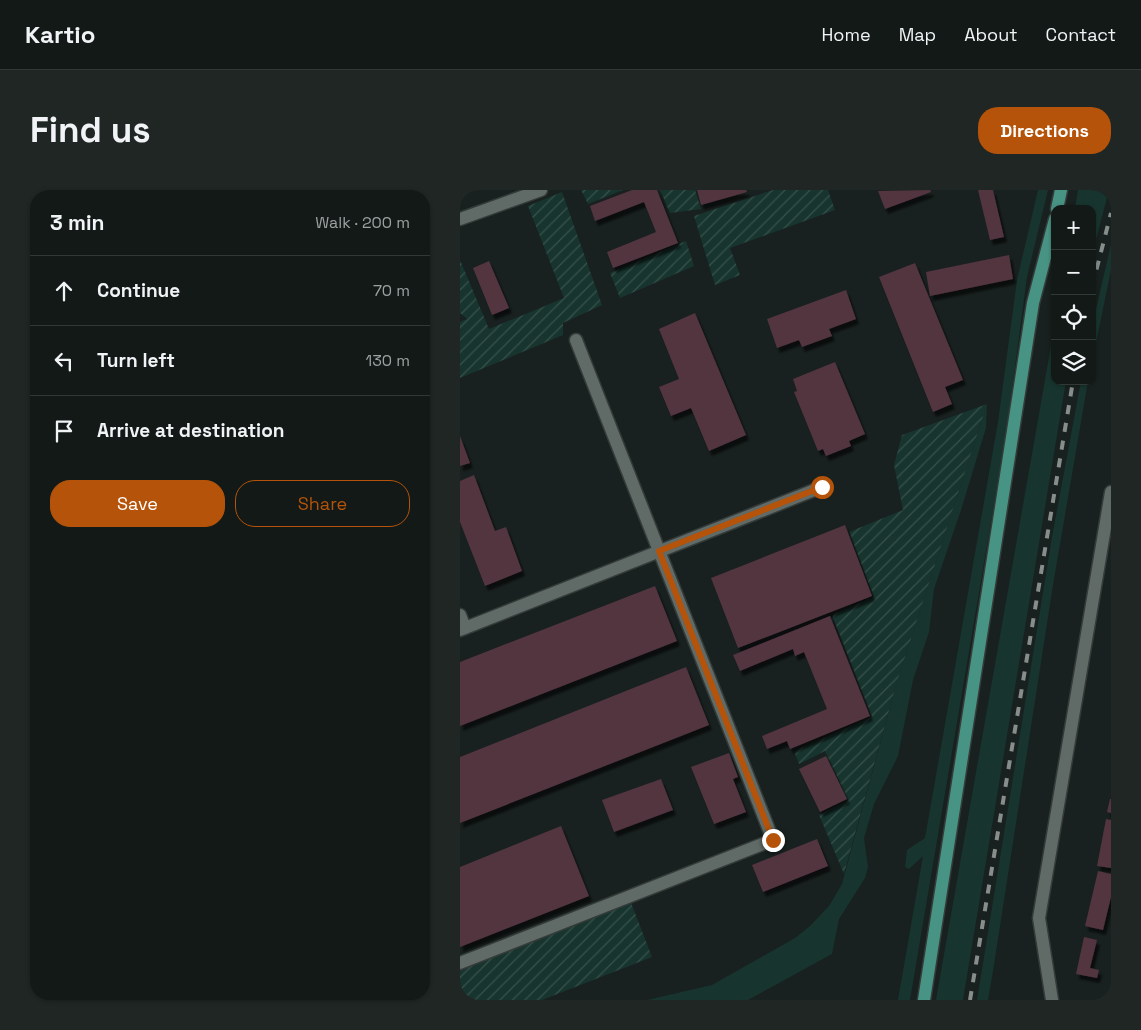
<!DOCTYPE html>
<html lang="en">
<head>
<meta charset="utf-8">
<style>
  :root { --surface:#121917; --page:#1f2624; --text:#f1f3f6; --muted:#9ca0a1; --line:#313836; --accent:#b45309 }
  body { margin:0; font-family:"Space Grotesk",sans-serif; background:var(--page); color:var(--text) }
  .controls { position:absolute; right:15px; top:15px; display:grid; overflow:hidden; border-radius:10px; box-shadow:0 1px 4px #0004 }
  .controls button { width:45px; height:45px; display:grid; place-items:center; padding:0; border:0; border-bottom:1px solid var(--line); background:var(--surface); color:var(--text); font:25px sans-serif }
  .stop { position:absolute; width:15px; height:15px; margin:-11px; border:4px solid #b45309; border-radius:50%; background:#fff }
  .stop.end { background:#b45309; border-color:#fff; box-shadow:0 1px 5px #0008 }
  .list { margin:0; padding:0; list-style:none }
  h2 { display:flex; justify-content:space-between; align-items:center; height:65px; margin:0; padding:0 20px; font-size:21px }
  h2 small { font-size:16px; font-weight:400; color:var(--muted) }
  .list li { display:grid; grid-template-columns:32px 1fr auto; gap:15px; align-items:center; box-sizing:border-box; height:70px; padding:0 20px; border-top:1px solid var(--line) }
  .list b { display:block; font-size:19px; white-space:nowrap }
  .list em { font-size:16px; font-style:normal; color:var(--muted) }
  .actions { display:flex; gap:10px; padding:15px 20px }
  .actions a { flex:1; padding:11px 0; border:1px solid var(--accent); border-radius:20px; text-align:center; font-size:18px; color:var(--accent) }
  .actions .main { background:var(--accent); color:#fff }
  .icon { flex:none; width:28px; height:28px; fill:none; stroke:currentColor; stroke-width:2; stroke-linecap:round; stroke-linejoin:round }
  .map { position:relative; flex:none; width:651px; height:810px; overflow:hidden; border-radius:20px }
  header { display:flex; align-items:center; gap:30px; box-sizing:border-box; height:70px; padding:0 25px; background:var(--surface); border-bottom:1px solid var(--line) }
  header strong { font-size:24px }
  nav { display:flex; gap:28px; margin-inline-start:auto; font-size:18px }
  .intro { display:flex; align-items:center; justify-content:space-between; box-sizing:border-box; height:120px; padding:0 30px }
  h1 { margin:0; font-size:35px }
  .button { padding:12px 22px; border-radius:20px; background:var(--accent); color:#fff; font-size:18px; font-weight:700 }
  main { display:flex; gap:30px; padding:0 30px }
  aside { flex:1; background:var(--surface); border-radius:20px; box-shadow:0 1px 4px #0004 }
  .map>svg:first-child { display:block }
</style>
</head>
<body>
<header>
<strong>Kartio</strong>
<nav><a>Home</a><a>Map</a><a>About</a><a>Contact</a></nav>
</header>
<div class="intro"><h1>Find us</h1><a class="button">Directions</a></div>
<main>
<aside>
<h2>3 min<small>Walk · 200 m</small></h2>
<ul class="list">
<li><svg class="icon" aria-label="ahead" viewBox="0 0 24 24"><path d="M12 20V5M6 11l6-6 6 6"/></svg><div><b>Continue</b></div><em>70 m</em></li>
<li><svg class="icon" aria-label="left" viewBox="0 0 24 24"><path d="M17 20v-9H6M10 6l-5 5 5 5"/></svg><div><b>Turn left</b></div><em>130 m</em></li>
<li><svg class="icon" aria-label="arrive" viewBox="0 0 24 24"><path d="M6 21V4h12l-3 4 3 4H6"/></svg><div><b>Arrive at destination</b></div></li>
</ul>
<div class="actions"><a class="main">Save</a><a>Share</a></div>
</aside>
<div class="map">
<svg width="651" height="810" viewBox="0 0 651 810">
  <defs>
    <pattern id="garden-furrows" width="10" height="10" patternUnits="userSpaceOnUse" patternTransform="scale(1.25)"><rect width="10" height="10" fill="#17352e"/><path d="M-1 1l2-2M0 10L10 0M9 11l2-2" fill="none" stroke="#38514b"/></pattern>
    <filter id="shadow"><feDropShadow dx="3" dy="5" stdDeviation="1" flood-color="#0009"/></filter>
  </defs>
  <rect width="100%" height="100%" fill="#18211f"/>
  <g fill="#17352e">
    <path d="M 578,0 L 588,0 L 567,87 L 547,237 L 450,810 L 438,810 L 463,666 L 449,679 L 445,677 L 447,660 L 465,648 L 538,232 L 557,90 Z"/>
    <path d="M 618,0 L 649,0 L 632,65 L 632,19 L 615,19 Z"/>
    <path d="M 651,54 L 651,80 L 632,172 L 632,137 Z"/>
    <path d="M 595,133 L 595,191 L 606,191 L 503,810 L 476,810 Z"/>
    <path d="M 621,191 L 628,191 L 593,395 L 533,781 L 528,810 L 517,810 L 592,347 Z"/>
    <path d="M 527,214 L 526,238 L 501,320 L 474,399 L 469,442 L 453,490 L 438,566 L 414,614 L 404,648 L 408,677 L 405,688 L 379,729 L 372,764 L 288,810 L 187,810 L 252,795 L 335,748 L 350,736 L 369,716 L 382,694 L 436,495 Z"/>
  </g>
  <g fill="url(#garden-furrows)">
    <path d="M 121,0 L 163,0 L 128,14 Z"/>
    <path d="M 200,0 L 235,0 L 241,19 L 210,23 Z"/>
    <path d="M 313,0 L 368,0 L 375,20 L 270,58 L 280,85 L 255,95 L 234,26 Z"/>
    <path d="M 102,2 L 142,115 L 103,133 L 103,145 L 0,188 L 0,132 L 7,129 L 0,123 L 0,70 L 29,139 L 104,108 L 68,16 Z"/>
    <path d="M 226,51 L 234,76 L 160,108 L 150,83 Z"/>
    <path d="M 527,214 L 436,495 L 384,684 L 359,625 L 388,610 L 365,561 L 339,574 L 334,561 L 412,527 L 372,425 L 414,407 L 389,342 L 443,320 L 434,275 L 442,245 Z"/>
    <path d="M 170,710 L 192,767 L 82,810 L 0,810 L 0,780 Z"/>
  </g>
  <g fill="#523441" filter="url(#shadow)">
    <path d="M 172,0 L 197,0 L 218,53 L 153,78 L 147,62 L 196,42 L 184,12 L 135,31 L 130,16 Z"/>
    <path d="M 237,0 L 286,0 L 287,2 L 241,15 Z"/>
    <path d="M 470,0 L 471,2 L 425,19 L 418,1 Z"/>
    <path d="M 518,0 L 533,0 L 544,47 L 530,50 Z"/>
    <path d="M 549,65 L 553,89 L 470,106 L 466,82 Z"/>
    <path d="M 29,71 L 49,118 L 32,125 L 13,78 Z"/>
    <path d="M 455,73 L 503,190 L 485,197 L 492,214 L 473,222 L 419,87 Z"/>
    <path d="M 386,100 L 396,129 L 369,139 L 372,146 L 342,157 L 339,150 L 317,158 L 307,129 Z"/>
    <path d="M 235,123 L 286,245 L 249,261 L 231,218 L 211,226 L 199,197 L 219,189 L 199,139 Z"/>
    <path d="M 375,172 L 405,244 L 389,251 L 391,256 L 366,266 L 363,259 L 358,261 L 334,202 L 337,201 L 333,189 Z"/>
    <path d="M 0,246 L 10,273 L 0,276 Z"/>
    <path d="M 14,285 L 35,341 L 46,337 L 62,381 L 25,396 L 0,332 L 0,291 Z"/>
    <path d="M 385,335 L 412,406 L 278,458 L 251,388 Z"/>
    <path d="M 195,396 L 217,451 L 0,536 L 0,472 Z"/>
    <path d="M 370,426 L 410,526 L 330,559 L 327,551 L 307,559 L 302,546 L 367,519 L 344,462 L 335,466 L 333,459 L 280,481 L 273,465 Z"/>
    <path d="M 226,477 L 249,535 L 0,633 L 0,567 Z"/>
    <path d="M 269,563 L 278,587 L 273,589 L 286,622 L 254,634 L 231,577 Z"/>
    <path d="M 366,566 L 387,609 L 360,622 L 339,579 Z"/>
    <path d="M 201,589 L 213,620 L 154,642 L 142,610 Z"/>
    <path d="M 650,609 L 651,609 L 651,623 L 647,622 Z"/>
    <path d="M 646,629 L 651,630 L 651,678 L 637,676 Z"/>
    <path d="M 101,636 L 129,706 L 0,757 L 0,677 Z"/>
    <path d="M 357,649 L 368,676 L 303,702 L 292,675 Z"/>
    <path d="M 638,681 L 651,684 L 651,707 L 643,740 L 625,736 Z"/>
    <path d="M 624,747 L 637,750 L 630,778 L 639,780 L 637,788 L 616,784 Z"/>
  </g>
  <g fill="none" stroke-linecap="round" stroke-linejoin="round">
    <defs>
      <g id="minor">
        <path d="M 0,29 L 81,0"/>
        <path d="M 0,425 L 5,438"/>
        <path d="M 0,440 L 362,297"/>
        <path d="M 0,773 L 313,650 L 116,150"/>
        <path d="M 592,810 L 579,728 L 651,302"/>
      </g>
      <g id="primary">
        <path d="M 597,19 L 601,0"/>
        <path d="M 464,810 L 573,113 L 595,29"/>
      </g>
    </defs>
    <use href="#minor" stroke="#343b39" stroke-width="15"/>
    <use href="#primary" stroke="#343b39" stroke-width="15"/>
    <use href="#minor" stroke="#606a67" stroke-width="12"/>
    <use href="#primary" stroke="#489484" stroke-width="12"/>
    <g stroke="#868d8b" stroke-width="4" stroke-dasharray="9 9" stroke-linecap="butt">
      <path d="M 632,97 L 651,23"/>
      <path d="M 510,810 L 613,191"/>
    </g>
  </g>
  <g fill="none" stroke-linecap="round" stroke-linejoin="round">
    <path stroke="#b45309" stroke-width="6" d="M 313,650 L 199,361 L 362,297"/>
  </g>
</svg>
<div class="controls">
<button>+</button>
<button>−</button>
<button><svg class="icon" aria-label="locate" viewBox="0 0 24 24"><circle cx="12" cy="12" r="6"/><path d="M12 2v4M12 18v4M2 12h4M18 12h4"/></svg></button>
<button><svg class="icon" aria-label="layers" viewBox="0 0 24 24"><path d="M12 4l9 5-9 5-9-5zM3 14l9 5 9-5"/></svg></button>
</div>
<div class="stop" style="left:362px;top:297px"></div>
<div class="stop end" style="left:313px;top:650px"></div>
</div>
</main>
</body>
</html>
